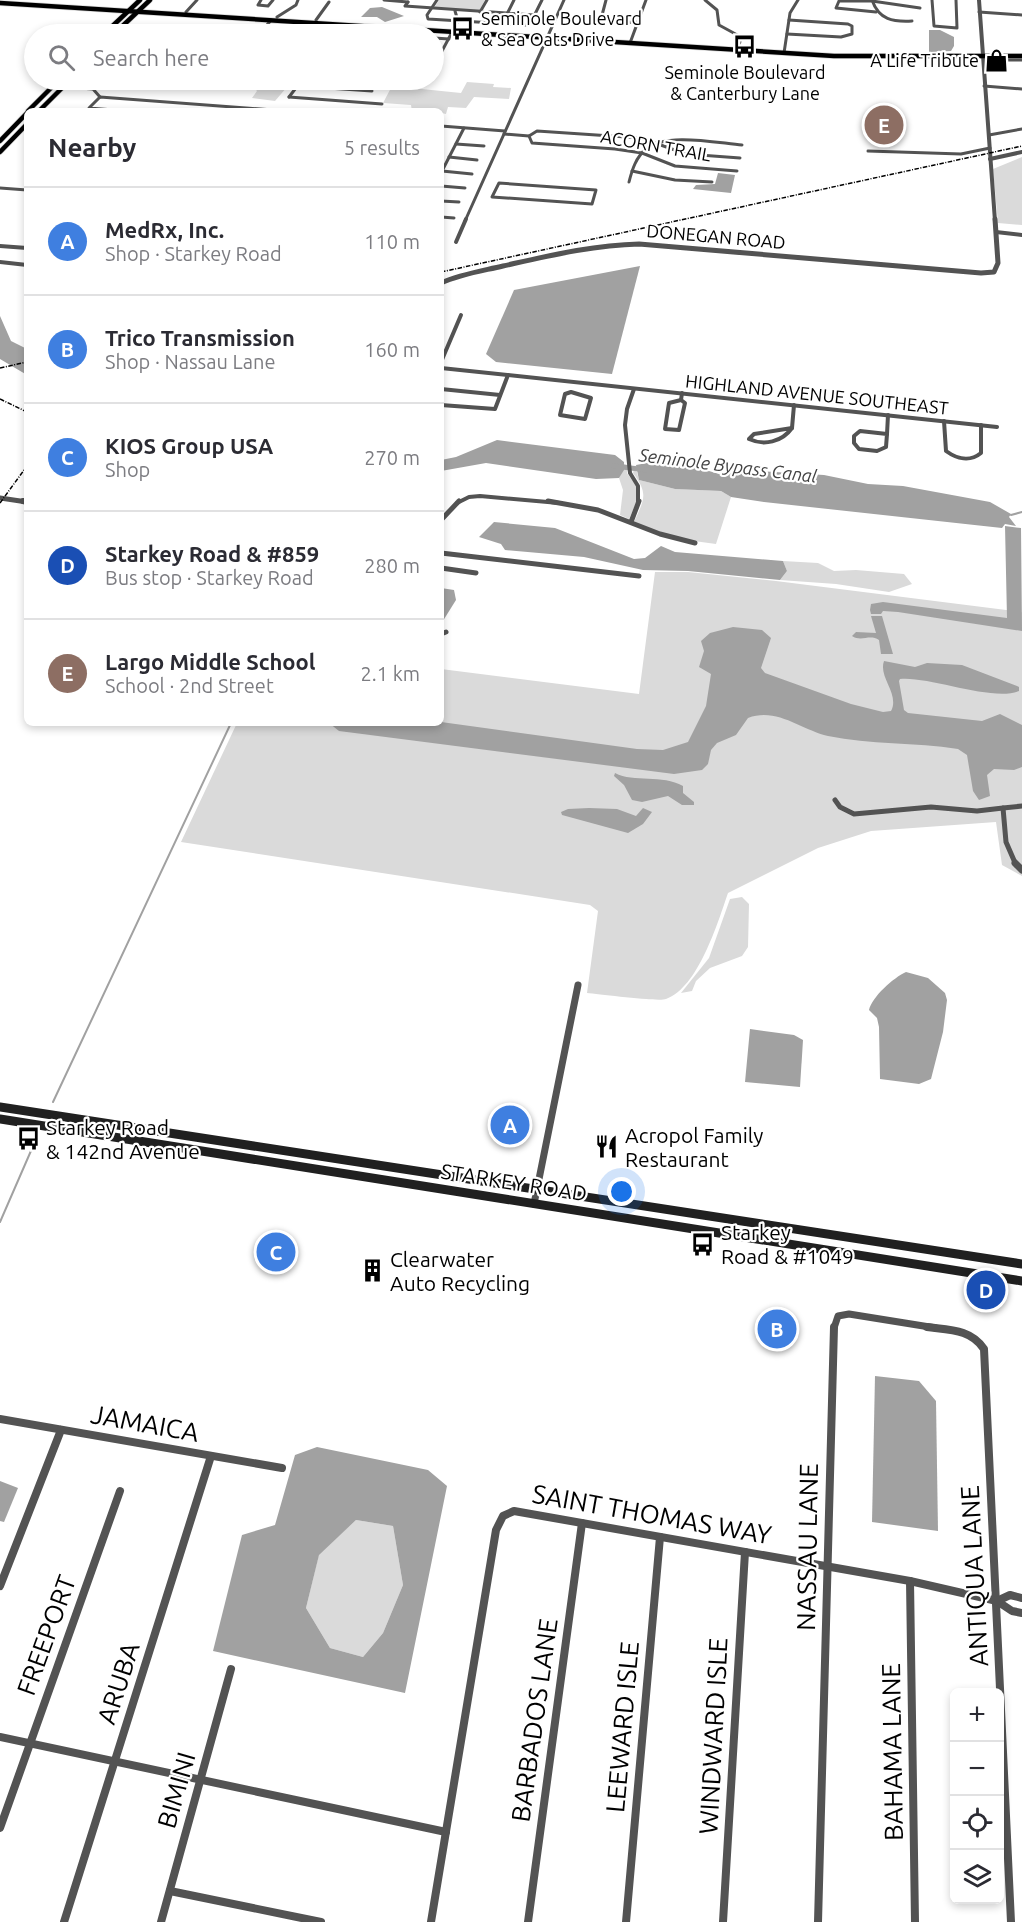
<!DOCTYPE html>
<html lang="en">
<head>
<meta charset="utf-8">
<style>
  :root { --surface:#fff; --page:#f2f2f3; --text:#2b2b33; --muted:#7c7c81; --line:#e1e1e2; --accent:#db2777 }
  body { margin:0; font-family:Ubuntu,sans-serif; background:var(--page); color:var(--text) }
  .controls { position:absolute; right:18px; bottom:18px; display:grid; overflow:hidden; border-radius:9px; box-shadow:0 3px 9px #0003 }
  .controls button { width:54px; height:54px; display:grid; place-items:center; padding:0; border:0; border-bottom:2px solid var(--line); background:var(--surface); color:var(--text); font:30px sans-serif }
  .you { position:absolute; left:622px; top:1192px; width:21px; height:21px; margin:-15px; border:4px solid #fff; border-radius:50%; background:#1a73e8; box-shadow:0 0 0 9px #1a73e833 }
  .badge { display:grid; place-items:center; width:39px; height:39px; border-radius:50%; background:var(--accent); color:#fff; font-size:20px; font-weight:700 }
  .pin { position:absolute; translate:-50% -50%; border:3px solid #fff; box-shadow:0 2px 6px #0006 }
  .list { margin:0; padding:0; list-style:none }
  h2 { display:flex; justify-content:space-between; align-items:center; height:78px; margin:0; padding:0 24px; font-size:26px }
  h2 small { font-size:20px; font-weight:400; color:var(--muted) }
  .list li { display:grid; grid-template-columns:39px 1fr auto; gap:18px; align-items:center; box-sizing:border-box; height:108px; padding:0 24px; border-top:2px solid var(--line) }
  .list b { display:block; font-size:22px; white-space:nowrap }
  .list p { margin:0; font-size:20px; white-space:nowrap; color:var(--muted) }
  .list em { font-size:20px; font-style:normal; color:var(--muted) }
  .icon { flex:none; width:33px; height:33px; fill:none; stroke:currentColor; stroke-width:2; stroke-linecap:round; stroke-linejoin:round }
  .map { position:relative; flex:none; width:1022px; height:1922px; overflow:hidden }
  .search { position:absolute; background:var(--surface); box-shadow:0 3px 9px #0003; left:24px; top:24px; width:420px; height:66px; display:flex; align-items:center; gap:15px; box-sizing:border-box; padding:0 21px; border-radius:33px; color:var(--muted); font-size:22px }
  .panel { position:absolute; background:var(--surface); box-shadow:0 3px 9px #0003; left:24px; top:108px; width:420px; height:618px; border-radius:9px }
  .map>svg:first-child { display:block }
</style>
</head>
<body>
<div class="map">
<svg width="1022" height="1922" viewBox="0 0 1022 1922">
  <rect width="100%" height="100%" fill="#fff"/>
  <g fill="#dadada">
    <path d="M 439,0 L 485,0 L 479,11 L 434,8 Z"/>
    <path d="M 219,80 L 293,80 L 275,101 L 252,98 L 257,91 L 253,86 L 214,82 Z"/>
    <path d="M 467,82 L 494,84 L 493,87 L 511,88 L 509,99 L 474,97 L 466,108 L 448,107 L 446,114 L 441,113 L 441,111 L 412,111 L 411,105 L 383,103 L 392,86 L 461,93 Z"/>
    <path d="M 1022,157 L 1022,225 L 998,223 L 993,169 Z"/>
    <path d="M 624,464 L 628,465 L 627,473 L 637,487 L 636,503 L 629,519 L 620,515 L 623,490 L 619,478 Z"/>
    <path d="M 635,465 L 639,480 L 675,489 L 721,491 L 731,497 L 716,544 L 672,538 L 634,522 C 644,500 649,494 633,473 Z"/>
    <path d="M 783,561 L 818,563 L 834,571 L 856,570 L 904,574 L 912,584 L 889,592 L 836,584 L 780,580 L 787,571 Z"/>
    <path d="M 655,572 L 688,572 L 776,581 L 1022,612 L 1022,876 L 1002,865 L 996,822 L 871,831 L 818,848 L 728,893 C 718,922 698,988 666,999 C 658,1002 600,994 587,993 L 598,911 L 590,905 L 181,842 L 237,723 L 441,723 L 441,669 L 639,694 Z"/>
    <path d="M 742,897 L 749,904 L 748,947 L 742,956 L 710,968 L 696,981 L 692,991 L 681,993 L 709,958 L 730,899 Z"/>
    <path d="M 356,1520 L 393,1526 L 403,1585 L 383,1633 L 363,1657 L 330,1648 L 306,1608 L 319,1554 Z"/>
  </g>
  <g fill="#a1a1a1" fill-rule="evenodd">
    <path d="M 382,7 L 404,16 L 385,22 L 377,17 L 361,17 L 370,8 Z"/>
    <path d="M 929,30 L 940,30 L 954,37 L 954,46 L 951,51 L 929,52 Z"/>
    <path d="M 718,173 L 735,175 L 731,193 L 693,189 L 696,185 L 715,184 Z"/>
    <path d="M 640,266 L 612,374 L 496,362 L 486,354 L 514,290 Z"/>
    <path d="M 0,316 L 11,341 L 27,349 L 27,375 L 0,359 Z"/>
    <path d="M 497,440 L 615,455 L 624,462 L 624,470 L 619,478 L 596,479 L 486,463 L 441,471 L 441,460 L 456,457 Z"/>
    <path d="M 669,459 L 719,474 L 758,471 L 824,475 L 868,484 L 903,486 L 990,502 L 1011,514 L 1009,517 L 1016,526 L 1005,524 L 1002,528 L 764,502 L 731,497 L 721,491 L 675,489 L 639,480 L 636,465 Z"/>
    <path d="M 494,522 L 555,528 L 634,559 L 645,558 L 661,546 L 675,552 L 783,561 L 787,571 L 780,580 L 688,571 L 643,570 L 584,557 L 505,550 L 501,544 L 479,537 Z"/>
    <path d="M 1005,526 L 1021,528 L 1022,631 L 898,612 L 883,611 L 881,614 L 871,614 L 870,610 L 871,604 L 883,602 L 1007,618 Z"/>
    <path d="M 441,588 L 454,590 L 456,600 L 441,624 Z"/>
    <path d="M 871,616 L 882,616 L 893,654 L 881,654 L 879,640 C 870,634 861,642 852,636 L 856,632 L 876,633 Z"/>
    <path d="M 733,627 L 762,630 L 771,638 L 761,668 L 765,673 L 851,704 L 883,712 L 891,711 C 900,694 878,677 884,661 L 915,667 L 927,663 L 962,665 L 1017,686 L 1019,687 L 1019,691 C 993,702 929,676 900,679 L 899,681 L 904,710 L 908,713 L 982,721 L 1000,714 L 1022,725 L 1022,767 L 1014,770 L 994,769 L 987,775 L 990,796 L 979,800 L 973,791 L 967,755 L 958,749 C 915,742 870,745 828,736 C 801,730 777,707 748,718 L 736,735 L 717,743 L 711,750 L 708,764 L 702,770 L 674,774 L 339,731 L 329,723 L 441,722 L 637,749 L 663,750 L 688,742 L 706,706 L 711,674 L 699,667 L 704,651 L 701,641 L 710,633 Z"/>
    <path d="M 615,773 C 634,783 662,774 683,786 L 683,793 L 694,802 L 694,805 L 682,805 L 668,796 L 642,802 L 632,800 L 624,785 L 614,776 Z"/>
    <path d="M 589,808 L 617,809 L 636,816 L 643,808 L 652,812 L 643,824 L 628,833 L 562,815 L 561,812 L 568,809 Z"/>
    <path d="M 906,972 L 928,978 L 945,993 L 947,1000 L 943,1032 L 931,1079 L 919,1084 L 880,1079 L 879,1027 L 877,1018 L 869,1010 C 872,997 893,978 906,972 Z"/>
    <path d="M 750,1029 L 794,1035 L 803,1040 L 800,1087 L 745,1082 Z"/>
    <path d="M 875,1376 L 919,1381 L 936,1401 L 938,1531 L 872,1522 Z"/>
    <path d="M 317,1447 L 428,1470 L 447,1486 L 405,1693 L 213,1651 L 242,1535 L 275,1525 L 295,1455 ZM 356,1520 L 393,1526 L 403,1585 L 383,1633 L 363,1657 L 330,1648 L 306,1608 L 319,1555 Z"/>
    <path d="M 0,1481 L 18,1488 L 4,1522 L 0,1521 Z"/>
  </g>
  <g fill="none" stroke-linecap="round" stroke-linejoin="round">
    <g stroke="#a1a1a1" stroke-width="2">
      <path d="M 1011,515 L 1022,512"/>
      <path d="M 53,1102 L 231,723"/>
      <path d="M 0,1222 L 37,1137"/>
    </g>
    <path stroke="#a1a1a1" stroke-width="5" d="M 614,466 L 647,470"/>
    <defs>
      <g id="primary">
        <path d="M 0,3 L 834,56 L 1022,56"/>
        <path d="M 104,34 L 140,0"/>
        <path d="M 114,34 L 150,0"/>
        <path d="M 28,111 L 59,80"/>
        <path d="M 39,111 L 70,80"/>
        <path d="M 0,141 L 27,113"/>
        <path d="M 0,152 L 27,124"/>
      </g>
    </defs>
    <use href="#primary" stroke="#dbdbdb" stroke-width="6"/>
    <g stroke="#535353" stroke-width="3">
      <path d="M 261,0 L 258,5 L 268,6 L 273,0"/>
      <path d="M 384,0 L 408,2"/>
      <path d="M 437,0 L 427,15 L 428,19 L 526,25 L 530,24 L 542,0"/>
      <path d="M 606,0 L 601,19 L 638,23"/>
      <path d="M 705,0 L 717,10 L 719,25 L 741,37 L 738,50"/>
      <path d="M 872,0 C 879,20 893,22 912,21"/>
      <path d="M 932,0 L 934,26 L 957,28 L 956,0"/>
      <path d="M 408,2 L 405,6 L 534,15"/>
      <path d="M 186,12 L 197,0"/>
      <path d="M 480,12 L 487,0"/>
      <path d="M 876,12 L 836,8 L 839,1 L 872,1 L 920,8"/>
      <path d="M 979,12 L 1022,15"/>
      <path d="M 507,14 L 514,0"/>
      <path d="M 277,17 L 296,5 L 298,0"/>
      <path d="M 316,20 L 329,2"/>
      <path d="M 260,34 L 271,20"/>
      <path d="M 366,34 L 370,28 L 375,26 L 379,34"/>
      <path d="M 787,34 L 841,37 L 852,34 L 852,26 L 848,24 L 789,20"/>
      <path d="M 434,38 L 449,39"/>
      <path d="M 630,43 L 646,0"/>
      <path d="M 784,53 L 790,13 L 798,0"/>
      <path d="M 1008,60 L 1022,60"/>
      <path d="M 434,66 L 458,21 L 455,11"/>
      <path d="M 362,80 L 388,82 L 389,80"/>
      <path d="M 406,80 L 403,84 L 423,85 L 426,80"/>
      <path d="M 52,86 L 93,89 L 100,97"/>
      <path d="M 298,86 L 372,91"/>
      <path d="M 984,86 L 1022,89"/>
      <path d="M 289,97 L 382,104"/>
      <path d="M 289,97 L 302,80"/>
      <path d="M 126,111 L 89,108 L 100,97 L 286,111"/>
      <path d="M 441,126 L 505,131"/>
      <path d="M 504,134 L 529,136 L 532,143 L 615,149 L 642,153 L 675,166 L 737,171"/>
      <path d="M 989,135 L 1022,129"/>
      <path d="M 529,136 L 537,131 L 641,138 L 686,154 L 740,158"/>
      <path d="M 456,144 L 484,146"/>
      <path d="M 868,151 L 961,154 L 990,148"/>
      <path d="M 449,157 L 477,160"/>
      <path d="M 442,171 L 472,174"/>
      <path d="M 632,171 L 675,180 L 712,182"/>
      <path d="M 441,173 L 464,128"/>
      <path d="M 629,182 C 632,170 636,157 646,149 C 666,132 717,143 742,145"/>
      <path d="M 499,183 L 596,190 L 592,204 L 492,197 Z"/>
      <path d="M 441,186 L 465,188"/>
      <path d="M 0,188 L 27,190"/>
      <path d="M 441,201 L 459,202"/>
      <path d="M 441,217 L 454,218"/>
      <path d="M 465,221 L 564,0"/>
    </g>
    <g stroke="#535353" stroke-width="4">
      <path d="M 996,232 L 1022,235"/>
      <path d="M 456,242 L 466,219"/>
      <path d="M 0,246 L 27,248"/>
      <path d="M 0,262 L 27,265"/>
      <path d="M 441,362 L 461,315"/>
      <path d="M 441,368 L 997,427"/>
      <path d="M 441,389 L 500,395"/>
      <path d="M 634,389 L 627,409 L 625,425 L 630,473 L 638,486 L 638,503"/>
      <path d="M 571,392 L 591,398 L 585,419 L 560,415 L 565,394 Z"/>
      <path d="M 681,400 L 685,403 L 679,430 L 665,429 L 669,403 Z"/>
      <path d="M 681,400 L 682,393"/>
      <path d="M 441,405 L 495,409 L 508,375"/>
      <path d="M 944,421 L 946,451 C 957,459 970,462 981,453 L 981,425"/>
      <path d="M 792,428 C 782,442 764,446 749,439 L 754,434 Z"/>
      <path d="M 792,428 L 794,405"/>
      <path d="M 860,431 L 887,434 L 886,447 L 877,451 L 859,449 L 854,443 L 854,436 Z"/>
      <path d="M 887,434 L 888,415"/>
      <path d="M 457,503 L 469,497 L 480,496 L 559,503"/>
    </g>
    <g stroke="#535353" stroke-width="5">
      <path d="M 548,501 L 598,510 L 660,534 L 695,543"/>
      <path d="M 441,520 L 459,501"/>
      <path d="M 631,522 L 639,501"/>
      <path d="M 441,553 L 639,576"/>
      <path d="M 441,568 L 476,573"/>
      <path d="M 441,634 L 446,632"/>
      <path d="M 835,800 L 840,807 L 854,814 L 931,807 L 977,811 L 1003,808"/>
      <path d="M 1016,865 L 1006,842 L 1003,808 L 1022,806"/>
    </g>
    <g stroke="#535353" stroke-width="7">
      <path d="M 1015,863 L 1022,870"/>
      <path d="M 534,1204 L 578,985"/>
      <path d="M 834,1328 L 838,1316 L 849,1314 L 936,1328"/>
    </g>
    <g stroke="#535353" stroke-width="8">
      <path d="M 927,1327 C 949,1330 971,1329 984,1349 L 1011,1922"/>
      <path d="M 0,1419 L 282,1468"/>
      <path d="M 910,1581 L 915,1922"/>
      <path d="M 0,1586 L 61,1430"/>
      <path d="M 997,1601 L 1012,1611 L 1022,1613"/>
      <path d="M 0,1737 L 446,1832"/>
      <path d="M 0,1828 L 120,1491"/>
      <path d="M 170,1891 L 321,1922"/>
      <path d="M 64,1922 L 211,1456"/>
      <path d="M 161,1922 L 231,1669"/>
      <path d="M 431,1922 L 496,1530 L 503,1516 L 514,1511 L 910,1581 L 997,1601 L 1010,1595 L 1022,1598"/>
      <path d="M 528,1922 L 582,1523"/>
      <path d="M 626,1922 L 660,1537"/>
      <path d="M 723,1922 L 745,1552"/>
      <path d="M 818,1922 L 834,1327"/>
    </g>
    <g stroke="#535353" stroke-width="4">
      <path d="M 979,0 L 995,221"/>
      <path d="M 990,159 L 1022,152"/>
    </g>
    <g stroke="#535353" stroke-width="5">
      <path d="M 441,283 C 461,274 482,271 503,266 C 548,256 593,245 639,244 L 981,273 L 994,272 L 998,263 L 995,219"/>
      <path d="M 0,498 L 27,502"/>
    </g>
    <path stroke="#535353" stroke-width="6" d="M 23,501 L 27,502"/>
    <g stroke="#202020" stroke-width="9">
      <path d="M 0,1107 L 1022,1264"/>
      <path d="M 0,1119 L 1022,1281"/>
    </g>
    <use href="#primary" stroke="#000" stroke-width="4.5"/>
    <g stroke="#000" stroke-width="1.5" stroke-dasharray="4.5 1.5 1 1.5" stroke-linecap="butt">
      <path d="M 441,272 L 1022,146"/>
      <path d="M 0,368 L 27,362"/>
      <path d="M 0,399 L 27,412"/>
      <path d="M 0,503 L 27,466"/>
    </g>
  </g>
  <defs>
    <symbol id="bus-bare" viewBox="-9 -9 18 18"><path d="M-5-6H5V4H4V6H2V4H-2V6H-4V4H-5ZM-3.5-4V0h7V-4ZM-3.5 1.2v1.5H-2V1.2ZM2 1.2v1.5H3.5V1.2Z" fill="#000" stroke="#fff" stroke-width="2.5" paint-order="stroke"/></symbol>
    <symbol id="shop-bare" viewBox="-9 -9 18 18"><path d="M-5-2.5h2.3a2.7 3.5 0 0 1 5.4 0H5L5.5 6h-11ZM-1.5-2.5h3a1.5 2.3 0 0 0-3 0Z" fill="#000" stroke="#fff" stroke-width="2.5" paint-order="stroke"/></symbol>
    <symbol id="restaurant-bare" viewBox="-9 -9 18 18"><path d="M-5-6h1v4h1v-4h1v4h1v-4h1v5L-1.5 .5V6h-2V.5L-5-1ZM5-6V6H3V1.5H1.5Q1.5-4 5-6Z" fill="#000" stroke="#fff" stroke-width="2.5" paint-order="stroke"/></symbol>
    <symbol id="building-bare" viewBox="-9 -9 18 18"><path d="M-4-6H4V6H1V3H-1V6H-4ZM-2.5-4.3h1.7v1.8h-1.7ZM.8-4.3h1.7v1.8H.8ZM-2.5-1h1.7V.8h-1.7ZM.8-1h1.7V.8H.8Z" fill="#000" stroke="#fff" stroke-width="2.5" paint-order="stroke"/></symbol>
  </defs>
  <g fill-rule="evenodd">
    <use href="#bus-bare" x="446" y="12" width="33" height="33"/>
    <use href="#bus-bare" x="728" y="30" width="33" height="33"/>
    <use href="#shop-bare" x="980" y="44" width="33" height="33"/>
    <use href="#bus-bare" x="12" y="1122" width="33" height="33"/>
    <use href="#restaurant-bare" x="590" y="1130" width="33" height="33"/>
    <use href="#bus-bare" x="686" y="1228" width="33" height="33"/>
    <use href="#building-bare" x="356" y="1254" width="33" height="33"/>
  </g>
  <g text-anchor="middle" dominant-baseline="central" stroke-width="4.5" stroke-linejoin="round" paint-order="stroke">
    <g font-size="18" fill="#000" stroke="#fff" text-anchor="start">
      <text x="481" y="18">Seminole Boulevard<tspan x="481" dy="21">&amp; Sea Oats Drive</tspan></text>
      <text x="979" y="60" text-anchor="end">A Life Tribute</text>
      <text x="745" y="72" text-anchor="middle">Seminole Boulevard<tspan x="745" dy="21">&amp; Canterbury Lane</tspan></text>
    </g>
    <g font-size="18" fill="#000" stroke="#fff">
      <text transform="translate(656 145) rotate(10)">ACORN TRAIL</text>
      <text transform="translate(716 236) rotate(5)">DONEGAN ROAD</text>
      <text transform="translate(817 394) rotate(6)">HIGHLAND AVENUE SOUTHEAST</text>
    </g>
    <g font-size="18" font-style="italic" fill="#424242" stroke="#fff">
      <text transform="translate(728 465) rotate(7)">Seminole Bypass Canal</text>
    </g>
    <g font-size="21" fill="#000" stroke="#fff" text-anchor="start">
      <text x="46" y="1127">Starkey Road<tspan x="46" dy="24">&amp; 142nd Avenue</tspan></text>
      <text x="625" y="1135">Acropol Family<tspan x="625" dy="24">Restaurant</tspan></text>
      <text x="721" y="1232">Starkey<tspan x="721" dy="24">Road &amp; #1049</tspan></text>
      <text x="390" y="1259">Clearwater<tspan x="390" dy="24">Auto Recycling</tspan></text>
    </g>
    <g font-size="21" fill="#000" stroke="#fff">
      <text transform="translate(514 1182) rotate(9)">STARKEY ROAD</text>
    </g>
    <g font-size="26" fill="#000" stroke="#fff">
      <text transform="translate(145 1423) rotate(10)">JAMAICA</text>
      <text transform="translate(652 1514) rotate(10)">SAINT THOMAS WAY</text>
      <text transform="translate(807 1547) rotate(-89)">NASSAU LANE</text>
      <text transform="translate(974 1576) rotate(-93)">ANTIQUA LANE</text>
      <text transform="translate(46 1635) rotate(-70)">FREEPORT</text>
      <text transform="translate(118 1683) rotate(-72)">ARUBA</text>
      <text transform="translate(534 1720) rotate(-82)">BARBADOS LANE</text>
      <text transform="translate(622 1727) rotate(-85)">LEEWARD ISLE</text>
      <text transform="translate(713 1736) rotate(-87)">WINDWARD ISLE</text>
      <text transform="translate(892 1752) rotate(-91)">BAHAMA LANE</text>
      <text transform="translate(176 1790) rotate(-74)">BIMINI</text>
    </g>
  </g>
</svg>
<div class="controls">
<button>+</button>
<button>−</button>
<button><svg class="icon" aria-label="locate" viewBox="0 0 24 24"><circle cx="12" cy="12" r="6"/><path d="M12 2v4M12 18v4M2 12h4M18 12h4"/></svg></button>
<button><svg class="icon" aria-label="layers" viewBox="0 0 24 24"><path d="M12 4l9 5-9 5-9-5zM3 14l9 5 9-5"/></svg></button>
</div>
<div class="you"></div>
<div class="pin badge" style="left:510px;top:1125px;background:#3f7fe0">A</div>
<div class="pin badge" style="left:777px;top:1329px;background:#3f7fe0">B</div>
<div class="pin badge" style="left:276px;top:1252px;background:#3f7fe0">C</div>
<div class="pin badge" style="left:986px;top:1290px;background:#1a4fb4">D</div>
<div class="pin badge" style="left:884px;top:125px;background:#8d6e63">E</div>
<div class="search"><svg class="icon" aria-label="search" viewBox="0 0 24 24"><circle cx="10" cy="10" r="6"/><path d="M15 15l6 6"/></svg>Search here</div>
<section class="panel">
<h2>Nearby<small>5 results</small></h2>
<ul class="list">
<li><span class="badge" style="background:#3f7fe0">A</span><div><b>MedRx, Inc.</b><p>Shop · Starkey Road</p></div><em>110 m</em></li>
<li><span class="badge" style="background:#3f7fe0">B</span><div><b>Trico Transmission</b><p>Shop · Nassau Lane</p></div><em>160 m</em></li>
<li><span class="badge" style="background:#3f7fe0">C</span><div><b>KIOS Group USA</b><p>Shop</p></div><em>270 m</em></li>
<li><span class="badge" style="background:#1a4fb4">D</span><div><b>Starkey Road &amp; #859</b><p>Bus stop · Starkey Road</p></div><em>280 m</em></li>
<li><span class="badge" style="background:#8d6e63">E</span><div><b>Largo Middle School</b><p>School · 2nd Street</p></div><em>2.1 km</em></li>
</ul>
</section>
</div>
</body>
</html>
